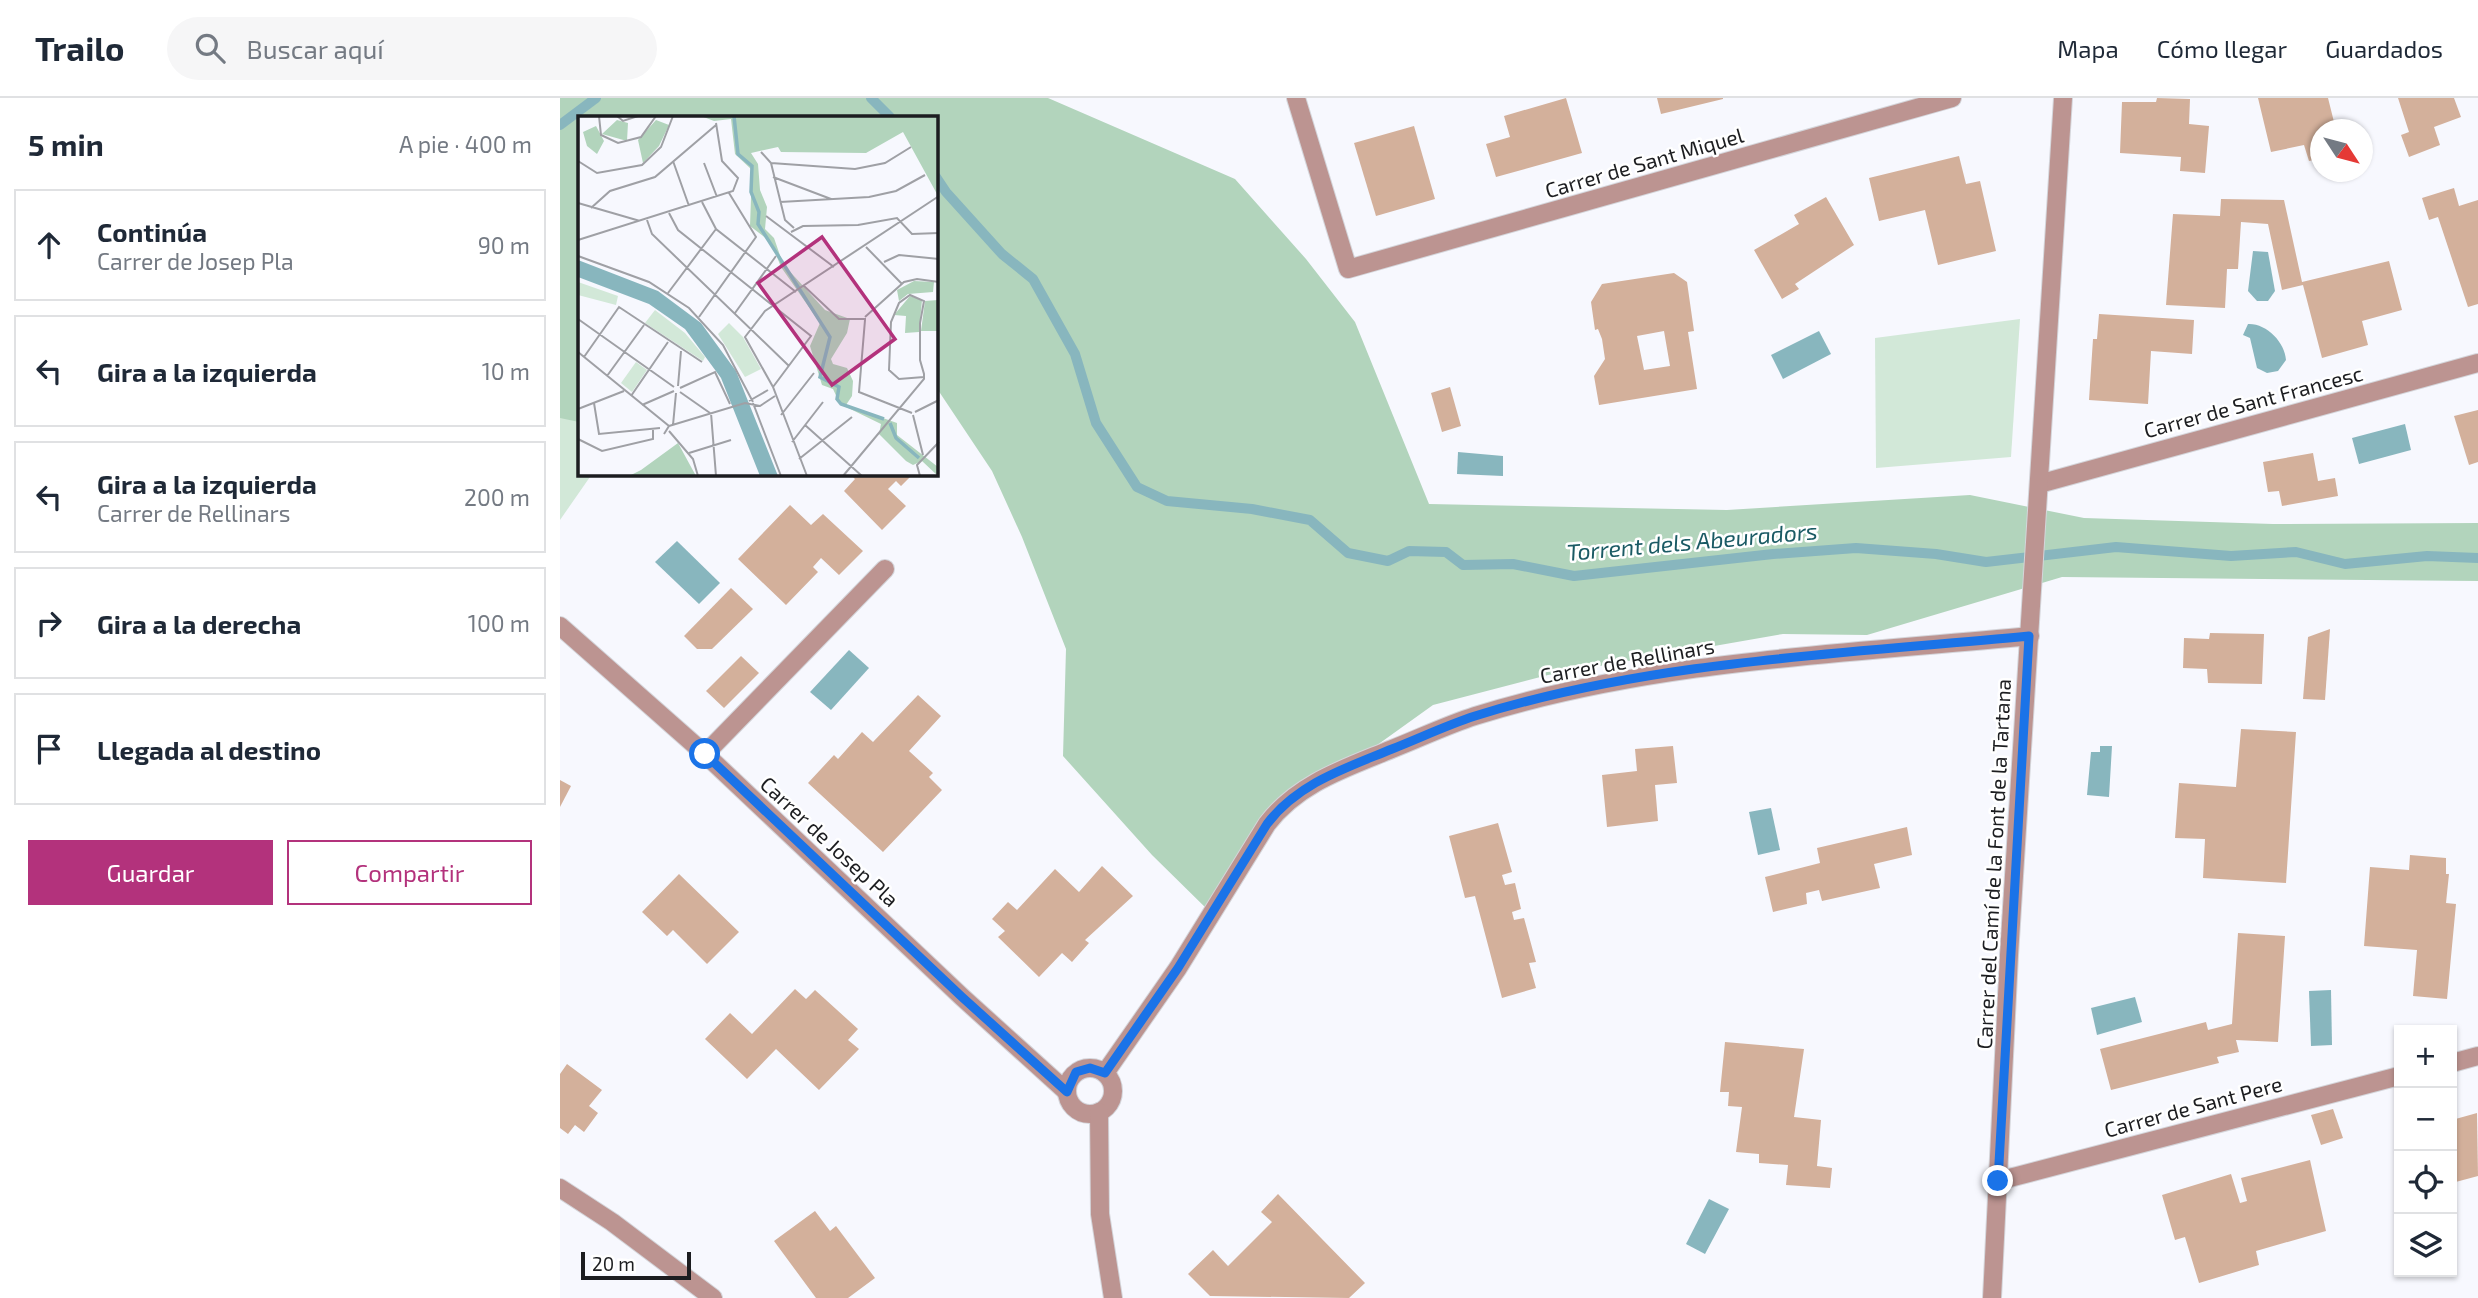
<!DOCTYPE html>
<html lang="es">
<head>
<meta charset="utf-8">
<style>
  :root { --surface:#fff; --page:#f6f6f7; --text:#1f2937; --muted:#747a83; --line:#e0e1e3; --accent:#b3327c }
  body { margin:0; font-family:"Exo 2",sans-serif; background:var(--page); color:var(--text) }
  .controls { position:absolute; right:21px; bottom:21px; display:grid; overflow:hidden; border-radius:0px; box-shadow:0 2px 5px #0004 }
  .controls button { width:63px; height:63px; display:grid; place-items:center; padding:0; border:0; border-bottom:2px solid var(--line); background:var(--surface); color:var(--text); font:35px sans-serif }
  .compass { position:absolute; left:1750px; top:21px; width:63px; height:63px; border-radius:50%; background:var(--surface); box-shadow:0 2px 5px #0004; rotate:126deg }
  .scale { position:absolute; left:21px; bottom:18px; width:110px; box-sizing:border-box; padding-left:7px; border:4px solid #1c1d20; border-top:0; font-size:19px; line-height:24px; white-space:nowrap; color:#1c1d20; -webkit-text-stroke:5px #fff; paint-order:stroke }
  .stop { position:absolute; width:21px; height:21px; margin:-16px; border:5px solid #1a73e8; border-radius:50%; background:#fff }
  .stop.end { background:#1a73e8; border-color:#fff; box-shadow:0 2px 7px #0008 }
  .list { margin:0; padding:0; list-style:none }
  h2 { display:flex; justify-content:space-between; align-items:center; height:91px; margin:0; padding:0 28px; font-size:30px }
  h2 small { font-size:23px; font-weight:400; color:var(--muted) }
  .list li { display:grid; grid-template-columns:46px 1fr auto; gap:21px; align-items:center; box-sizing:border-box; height:112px; margin:0 14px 14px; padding:0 14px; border:2px solid var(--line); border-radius:0px }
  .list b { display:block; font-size:26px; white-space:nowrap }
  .list p { margin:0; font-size:23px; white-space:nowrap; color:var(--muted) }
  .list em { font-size:23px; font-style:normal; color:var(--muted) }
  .actions { display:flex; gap:14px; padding:21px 28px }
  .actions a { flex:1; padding:16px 0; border:2px solid var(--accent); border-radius:0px; text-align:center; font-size:24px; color:var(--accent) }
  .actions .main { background:var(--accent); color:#fff }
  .icon { flex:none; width:38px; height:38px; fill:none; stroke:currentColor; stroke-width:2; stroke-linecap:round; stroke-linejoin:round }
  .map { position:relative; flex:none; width:1918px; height:1200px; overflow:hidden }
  header { display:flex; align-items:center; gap:42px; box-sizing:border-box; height:98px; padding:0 35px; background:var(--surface); border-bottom:2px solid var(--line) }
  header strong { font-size:33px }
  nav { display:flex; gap:38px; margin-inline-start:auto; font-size:24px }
  .search { width:490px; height:63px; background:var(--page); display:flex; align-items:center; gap:18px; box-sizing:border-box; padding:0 24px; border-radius:38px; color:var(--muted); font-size:26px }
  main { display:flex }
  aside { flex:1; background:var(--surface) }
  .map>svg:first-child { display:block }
</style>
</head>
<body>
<header>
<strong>Trailo</strong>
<div class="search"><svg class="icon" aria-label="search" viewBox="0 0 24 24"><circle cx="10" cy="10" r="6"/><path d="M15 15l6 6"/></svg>Buscar aquí</div>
<nav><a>Mapa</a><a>Cómo llegar</a><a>Guardados</a></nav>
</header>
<main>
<aside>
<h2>5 min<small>A pie · 400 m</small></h2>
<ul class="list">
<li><svg class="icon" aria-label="ahead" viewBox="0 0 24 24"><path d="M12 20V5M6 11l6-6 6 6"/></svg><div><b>Continúa</b><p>Carrer de Josep Pla</p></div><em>90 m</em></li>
<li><svg class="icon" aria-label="left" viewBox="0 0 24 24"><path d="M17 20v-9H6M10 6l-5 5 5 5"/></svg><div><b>Gira a la izquierda</b></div><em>10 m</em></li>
<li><svg class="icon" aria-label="left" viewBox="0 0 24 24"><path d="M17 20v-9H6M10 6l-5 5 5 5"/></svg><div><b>Gira a la izquierda</b><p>Carrer de Rellinars</p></div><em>200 m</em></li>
<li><svg class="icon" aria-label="right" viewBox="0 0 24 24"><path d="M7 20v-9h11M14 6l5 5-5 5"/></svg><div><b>Gira a la derecha</b></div><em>100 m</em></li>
<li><svg class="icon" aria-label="arrive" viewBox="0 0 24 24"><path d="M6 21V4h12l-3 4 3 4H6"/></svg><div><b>Llegada al destino</b></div></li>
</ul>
<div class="actions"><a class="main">Guardar</a><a>Compartir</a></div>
</aside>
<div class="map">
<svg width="1918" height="1200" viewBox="0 0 1918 1200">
  <rect width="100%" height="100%" fill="#f7f8fe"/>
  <g fill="#d2e8d8">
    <path d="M 19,29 L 19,376 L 32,376 L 0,422 L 0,41 Z"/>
    <path d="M 1460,221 L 1451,359 L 1316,370 L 1315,240 Z"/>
  </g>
  <path fill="#b2d4bc" d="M 0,0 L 488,0 L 675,81 L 746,161 L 795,224 L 869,406 L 1167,412 L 1410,397 L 1524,420 L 1713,426 L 1918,425 L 1918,483 L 1502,479 L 1307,537 L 1223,536 L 988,577 L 873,607 L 707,726 L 652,816 L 592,757 L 503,658 L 506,551 L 462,439 L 432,373 L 376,289 L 376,19 L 19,19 L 19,324 L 0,320 Z"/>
  <g fill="#88b6be">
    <path d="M 1693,153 L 1708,154 L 1715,193 L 1708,203 L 1697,203 L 1688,193 Z"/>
    <path d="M 1688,226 C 1706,225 1725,244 1726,262 L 1718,273 L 1707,275 L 1697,270 L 1690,240 L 1683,237 Z"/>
    <path d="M 1259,233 L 1271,256 L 1223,281 L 1211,257 Z"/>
    <path d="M 1845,326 L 1851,352 L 1799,366 L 1792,340 Z"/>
    <path d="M 898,354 L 943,358 L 943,378 L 897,376 Z"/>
    <path d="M 117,443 L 160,485 L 139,506 L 95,464 Z"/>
    <path d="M 289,552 L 309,570 L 271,612 L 250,594 Z"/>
    <path d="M 1540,648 L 1552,648 L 1549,699 L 1527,697 L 1531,654 L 1540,654 Z"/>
    <path d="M 1211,710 L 1220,752 L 1198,757 L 1189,714 Z"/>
    <path d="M 1771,892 L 1772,947 L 1751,948 L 1749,893 Z"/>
    <path d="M 1575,899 L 1582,924 L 1537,937 L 1531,910 Z"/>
    <path d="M 1149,1101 L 1169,1111 L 1145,1156 L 1126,1146 Z"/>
  </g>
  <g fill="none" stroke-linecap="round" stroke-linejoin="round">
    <g stroke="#88b6be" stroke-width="10">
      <path d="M 311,0 L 330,19"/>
      <path d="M 0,27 L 36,0"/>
      <path d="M 376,79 L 386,94 L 442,156 L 473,181 L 515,256 L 536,325 L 577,389 L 607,403 L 692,411 L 750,422 L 788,455 L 828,463 L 849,453 L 886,454 L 903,467 L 953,466 L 1014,478 L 1213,456 L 1296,450 L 1376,456 L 1426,464 L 1556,449 L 1671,458 L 1736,454 L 1785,466 L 1867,458 L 1918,460"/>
    </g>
  </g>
  <g fill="#d3b09b" fill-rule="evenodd">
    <path d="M 1006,0 L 1022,55 L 936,79 L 926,46 L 950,39 L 944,18 Z"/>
    <path d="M 1097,0 L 1163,0 L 1163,1 L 1101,16 Z"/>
    <path d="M 1597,0 L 1630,1 L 1629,26 L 1649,28 L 1645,75 L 1620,73 L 1621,59 L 1560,55 L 1562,4 L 1596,4 Z"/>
    <path d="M 1698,0 L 1768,0 L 1776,32 L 1760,32 L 1760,61 L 1749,63 L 1744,47 L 1711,54 Z"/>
    <path d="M 1838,0 L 1894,0 L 1901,19 L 1874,29 L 1880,47 L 1849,59 L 1841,37 L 1849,34 Z"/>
    <path d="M 854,28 L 875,101 L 816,118 L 794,45 Z"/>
    <path d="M 1399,58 L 1406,86 L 1420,83 L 1436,153 L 1378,167 L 1365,112 L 1319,123 L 1309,80 Z"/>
    <path d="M 1894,90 L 1899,108 L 1918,102 L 1918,206 L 1908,209 L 1878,119 L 1869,122 L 1862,100 Z"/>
    <path d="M 1266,99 L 1294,147 L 1235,186 L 1239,191 L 1222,201 L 1194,152 L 1239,126 L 1234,117 Z"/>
    <path d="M 1661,101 L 1724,102 L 1742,184 L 1829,163 L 1842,212 L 1802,223 L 1808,247 L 1762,260 L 1743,187 L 1722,192 L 1708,126 L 1681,124 L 1678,171 L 1667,171 L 1665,210 L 1606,207 L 1613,116 L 1660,118 Z"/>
    <path d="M 1114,175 L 1127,184 L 1134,233 L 1128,234 L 1137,291 L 1039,307 L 1034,278 L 1045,261 L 1042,241 L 1038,231 L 1035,232 L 1031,204 L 1042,186 ZM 1104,233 L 1110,268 L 1084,272 L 1077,238 Z"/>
    <path d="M 1539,216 L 1634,222 L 1632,256 L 1591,253 L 1588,306 L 1529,302 L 1533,241 L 1537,241 Z"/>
    <path d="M 890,289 L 901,328 L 882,334 L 871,295 Z"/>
    <path d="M 1918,312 L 1918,364 L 1909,367 L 1894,318 Z"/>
    <path d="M 1753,355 L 1758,383 L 1775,380 L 1778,398 L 1722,408 L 1719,393 L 1708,394 L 1703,364 Z"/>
    <path d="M 290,376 L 353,376 L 341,388 L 336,383 L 328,391 L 346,408 L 322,432 L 284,393 L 295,381 Z"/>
    <path d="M 230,407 L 251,427 L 263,416 L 303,453 L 279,477 L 261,460 L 253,469 L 258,474 L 226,507 L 178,461 Z"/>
    <path d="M 171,490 L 193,511 L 152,551 L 137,551 L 124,538 Z"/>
    <path d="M 1770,531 L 1765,602 L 1743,601 L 1748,539 Z"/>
    <path d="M 1650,535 L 1704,536 L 1702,586 L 1648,585 L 1647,571 L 1623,570 L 1624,540 L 1649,541 Z"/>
    <path d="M 181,558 L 199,575 L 164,610 L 146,593 Z"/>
    <path d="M 358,597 L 381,618 L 349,653 L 373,675 L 369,679 L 382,692 L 323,754 L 248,685 L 274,657 L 278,661 L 302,634 L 313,644 Z"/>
    <path d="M 1681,631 L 1736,634 L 1726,785 L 1643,780 L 1645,741 L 1615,740 L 1619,685 L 1676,689 Z"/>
    <path d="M 1113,648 L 1117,685 L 1095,687 L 1098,723 L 1047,729 L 1042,677 L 1077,673 L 1075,651 Z"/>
    <path d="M 0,682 L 11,688 L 0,709 Z"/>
    <path d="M 938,725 L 952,774 L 942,777 L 945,787 L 955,785 L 961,811 L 952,814 L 954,822 L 964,820 L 976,864 L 969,865 L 976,890 L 942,900 L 915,798 L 905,800 L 889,738 Z"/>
    <path d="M 1347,729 L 1352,757 L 1314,766 L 1320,790 L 1262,803 L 1259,792 L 1246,795 L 1247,806 L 1213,814 L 1205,779 L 1260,765 L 1257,750 Z"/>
    <path d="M 1850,757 L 1886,760 L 1886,776 L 1889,776 L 1886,805 L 1896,806 L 1887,901 L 1853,898 L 1857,852 L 1804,848 L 1810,769 L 1849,772 Z"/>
    <path d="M 542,768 L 573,798 L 525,842 L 529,845 L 512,864 L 502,855 L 479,879 L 438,839 L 445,833 L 432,821 L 448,804 L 457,812 L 495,771 L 519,794 Z"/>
    <path d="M 119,776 L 179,834 L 147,866 L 113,832 L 107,838 L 82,814 Z"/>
    <path d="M 1678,835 L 1725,838 L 1718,944 L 1676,942 L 1679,954 L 1657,959 L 1659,965 L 1551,992 L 1540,951 L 1646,924 L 1648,932 L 1672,926 Z"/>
    <path d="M 235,891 L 246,901 L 255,892 L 298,931 L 288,942 L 299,951 L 259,992 L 216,951 L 187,981 L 145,941 L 170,915 L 192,936 Z"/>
    <path d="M 1165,944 L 1244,951 L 1234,1019 L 1261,1022 L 1257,1068 L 1272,1070 L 1270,1090 L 1226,1087 L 1228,1067 L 1199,1065 L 1199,1056 L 1176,1054 L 1182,1009 L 1168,1008 L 1169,994 L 1160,994 Z"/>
    <path d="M 7,966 L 42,992 L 29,1008 L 38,1015 L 24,1034 L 15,1027 L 8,1036 L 0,1030 L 0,976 Z"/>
    <path d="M 1773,1011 L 1783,1040 L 1761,1047 L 1751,1017 Z"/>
    <path d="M 1917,1015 L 1918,1078 L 1892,1085 L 1892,1022 Z"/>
    <path d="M 1750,1062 L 1766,1133 L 1696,1153 L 1699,1167 L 1639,1185 L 1625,1139 L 1615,1142 L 1602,1097 L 1671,1076 L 1680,1105 L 1687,1103 L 1681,1080 Z"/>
    <path d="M 718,1096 L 805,1185 L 789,1200 L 650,1198 L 628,1176 L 653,1152 L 668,1168 L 712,1124 L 701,1114 Z"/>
    <path d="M 255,1113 L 270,1133 L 276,1128 L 315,1180 L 288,1200 L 256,1200 L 214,1143 Z"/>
  </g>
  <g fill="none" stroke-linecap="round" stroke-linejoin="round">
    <defs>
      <path id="service" d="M 145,656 L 325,471"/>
      <g id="minor">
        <path d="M 736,0 L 788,171 L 1392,0"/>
        <path d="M 1479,386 L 1918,265"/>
        <path d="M 0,528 L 145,656 L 402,899 L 507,994"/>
        <path d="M 1892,965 L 1918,958"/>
        <circle cx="530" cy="993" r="23"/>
        <path d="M 545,975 L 618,870 L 707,726 C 738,685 786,670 832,651 C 860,640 887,627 915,618 C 1094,562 1285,556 1470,538"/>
        <path d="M 539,1014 L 540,1116 L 553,1200"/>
        <path d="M 1438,1083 L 1839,978"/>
        <path d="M 0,1090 L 52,1124 L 153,1200"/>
        <path d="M 1432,1200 L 1449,857 L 1503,0"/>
      </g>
    </defs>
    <use href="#service" stroke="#d4d5da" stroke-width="20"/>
    <use href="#minor" stroke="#d4d5da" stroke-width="20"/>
    <use href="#service" stroke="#bc9491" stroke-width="18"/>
    <use href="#minor" stroke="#bc9491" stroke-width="18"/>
  </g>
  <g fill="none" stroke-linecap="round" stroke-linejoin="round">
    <path stroke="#1a73e8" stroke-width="9" d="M 145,656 L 402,899 L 507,994 L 516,974 L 530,970 L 545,975 L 618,870 L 707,726 C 738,685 786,670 832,651 C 860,640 887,627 915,618 C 1094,562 1285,556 1469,538 L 1438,1083"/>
  </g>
  <g text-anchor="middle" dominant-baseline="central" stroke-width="5" stroke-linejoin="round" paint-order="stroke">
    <g font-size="21" fill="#1c1d20" stroke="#fff">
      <text transform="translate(1084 64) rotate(-16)">Carrer de Sant Miquel</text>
      <text transform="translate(1693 303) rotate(-15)">Carrer de Sant Francesc</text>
      <text transform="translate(1067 562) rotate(-10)">Carrer de Rellinars</text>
      <text transform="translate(270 743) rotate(43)">Carrer de Josep Pla</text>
      <text transform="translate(1433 766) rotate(-87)">Carrer del Camí de la Font de la Tartana</text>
      <text transform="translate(1633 1008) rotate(-15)">Carrer de Sant Pere</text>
    </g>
    <g font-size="23" font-style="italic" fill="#1a5a64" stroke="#fff">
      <text transform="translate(1132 443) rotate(-5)">Torrent dels Abeuradors</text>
    </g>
  </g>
  <g transform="translate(18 18)">
    <rect width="360" height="360" fill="#f7f8fe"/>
    <path d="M 0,166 L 40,180 L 38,189 L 0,179 ZM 77,194 L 107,217 L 127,241 L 125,245 L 67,207 ZM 151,207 L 165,221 L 183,253 L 167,261 L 140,218 ZM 58,246 L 69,254 L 54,276 L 43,267 Z" fill="#d2e8d8"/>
    <path d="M 123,0 L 360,0 L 359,78 L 325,16 L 288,37 L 203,36 L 200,31 L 173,37 L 180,48 L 182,74 L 189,91 L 187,113 L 196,122 L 205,148 L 247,194 L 272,203 L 269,217 L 253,243 L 255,248 L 269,252 L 275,265 L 274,280 L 268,289 L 319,307 L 319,319 L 360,351 L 360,360 L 344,345 L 335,349 L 328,345 L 301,318 L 303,308 L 262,288 L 255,273 L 244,269 L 232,230 L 242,207 L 203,151 L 193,126 L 172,110 L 174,54 L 157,38 L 153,3 L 136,5 ZM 39,4 L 50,7 L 49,25 L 24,18 ZM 78,4 L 91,9 L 81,30 L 65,47 L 60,24 ZM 18,10 L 26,25 L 19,38 L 9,30 L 5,16 ZM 336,165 L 356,166 L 355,176 L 330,178 L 321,185 L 319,174 ZM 332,180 L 344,184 L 341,216 L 327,217 L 328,200 L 316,199 ZM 360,184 L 360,215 L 343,215 L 347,185 ZM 100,327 L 118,360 L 51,360 L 63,354 Z" fill="#b2d4bc"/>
    <path d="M 0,144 L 80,175 L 123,207 L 158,255 L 200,360 L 182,360 L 143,262 L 107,213 L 71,188 L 0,161 Z" fill="#88b6be"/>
    <path fill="none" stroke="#88b6be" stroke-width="3.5" d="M 156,0 L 160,38 L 174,50 L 173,76 L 181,96 L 180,108 L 252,221 L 242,261 L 261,271 L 259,283 L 263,288 L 306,303M 312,307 L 318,322 L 341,342"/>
    <path fill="none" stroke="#9fa0a5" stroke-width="2" d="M 21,0 L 23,19 L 40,27 L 63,21 L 78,0M 39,0 L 45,5 L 60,0M 183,36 L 193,47 L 207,104 L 216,112M 0,45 L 19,57 L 64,49 L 83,31 L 95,0M 95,45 L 111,90M 126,47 L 139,81M 193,47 L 277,53 L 307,47 L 333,31M 195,61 L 253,83M 124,86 L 138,113 L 218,176M 202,86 L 291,81 L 318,75 L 347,59M 0,87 L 62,105M 13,92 L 32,75 L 77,61 L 138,9M 91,97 L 100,114 L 233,220 L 195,271M 188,100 L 256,151M 69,104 L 74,118 L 211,250M 213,116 L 225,110 L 280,109 L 319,102 L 334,118 L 361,117M 0,124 L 155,75 L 160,62 L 144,45 L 138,7M 288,131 L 324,168M 0,140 L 71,166 L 111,192 L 145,229 L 175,286M 306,146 L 321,139 L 361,143M 226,170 L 261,203 L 288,203M 90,177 L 138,113M 157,197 L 198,140M 121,201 L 178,121 L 151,77M 287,201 L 326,166 L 339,163 L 361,166M 0,203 L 96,271M 287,204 L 281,276 L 334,297M 0,236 L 91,310 L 86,318M 6,241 L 41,191 L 124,246M 29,260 L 66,209M 100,270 L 103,235M 102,272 L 137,256 L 152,288M 102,276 L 132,297M 53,280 L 90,226M 171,285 L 190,274M 16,287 L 21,318 L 82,312M 175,287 L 203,360M 64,289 L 96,275M 0,293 L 46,275M 337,296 L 361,284M 133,297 L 138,360M 203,299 L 236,257M 335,299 L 345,339M 95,309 L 98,277M 227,309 L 284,360M 91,310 L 167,287 L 182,290 L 197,280M 91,315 L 115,343 L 120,360M 0,323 L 24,335 L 75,323 L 75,314M 214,326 L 245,286M 111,337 L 153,324M 221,343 L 274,301M 229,360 L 195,271 L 167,221 L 187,195 L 361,80M 265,360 L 346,263 L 346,258 L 342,244 L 342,207 L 346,185 L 332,179 L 321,187 L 313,206 L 311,254 L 321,263 L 346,261M 342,360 L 339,349 L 361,326"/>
    <path fill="#b3327c" fill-opacity="0.15" stroke="#b3327c" stroke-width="3.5" d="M 244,121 L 317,223 L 254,269 L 180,167 Z"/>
    <rect width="360" height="360" fill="none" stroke="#1c1d20" stroke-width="3.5"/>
  </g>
</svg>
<div class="controls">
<button>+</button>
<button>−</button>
<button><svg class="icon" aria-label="locate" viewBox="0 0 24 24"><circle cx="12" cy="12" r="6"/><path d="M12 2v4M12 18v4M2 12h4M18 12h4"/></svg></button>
<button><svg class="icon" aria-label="layers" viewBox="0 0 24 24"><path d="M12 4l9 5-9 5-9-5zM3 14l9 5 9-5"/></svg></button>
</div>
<svg class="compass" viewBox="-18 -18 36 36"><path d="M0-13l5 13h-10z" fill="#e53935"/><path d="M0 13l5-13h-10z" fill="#747a83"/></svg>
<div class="scale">20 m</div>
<div class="stop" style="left:145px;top:656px"></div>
<div class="stop end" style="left:1438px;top:1083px"></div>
</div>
</main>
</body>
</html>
